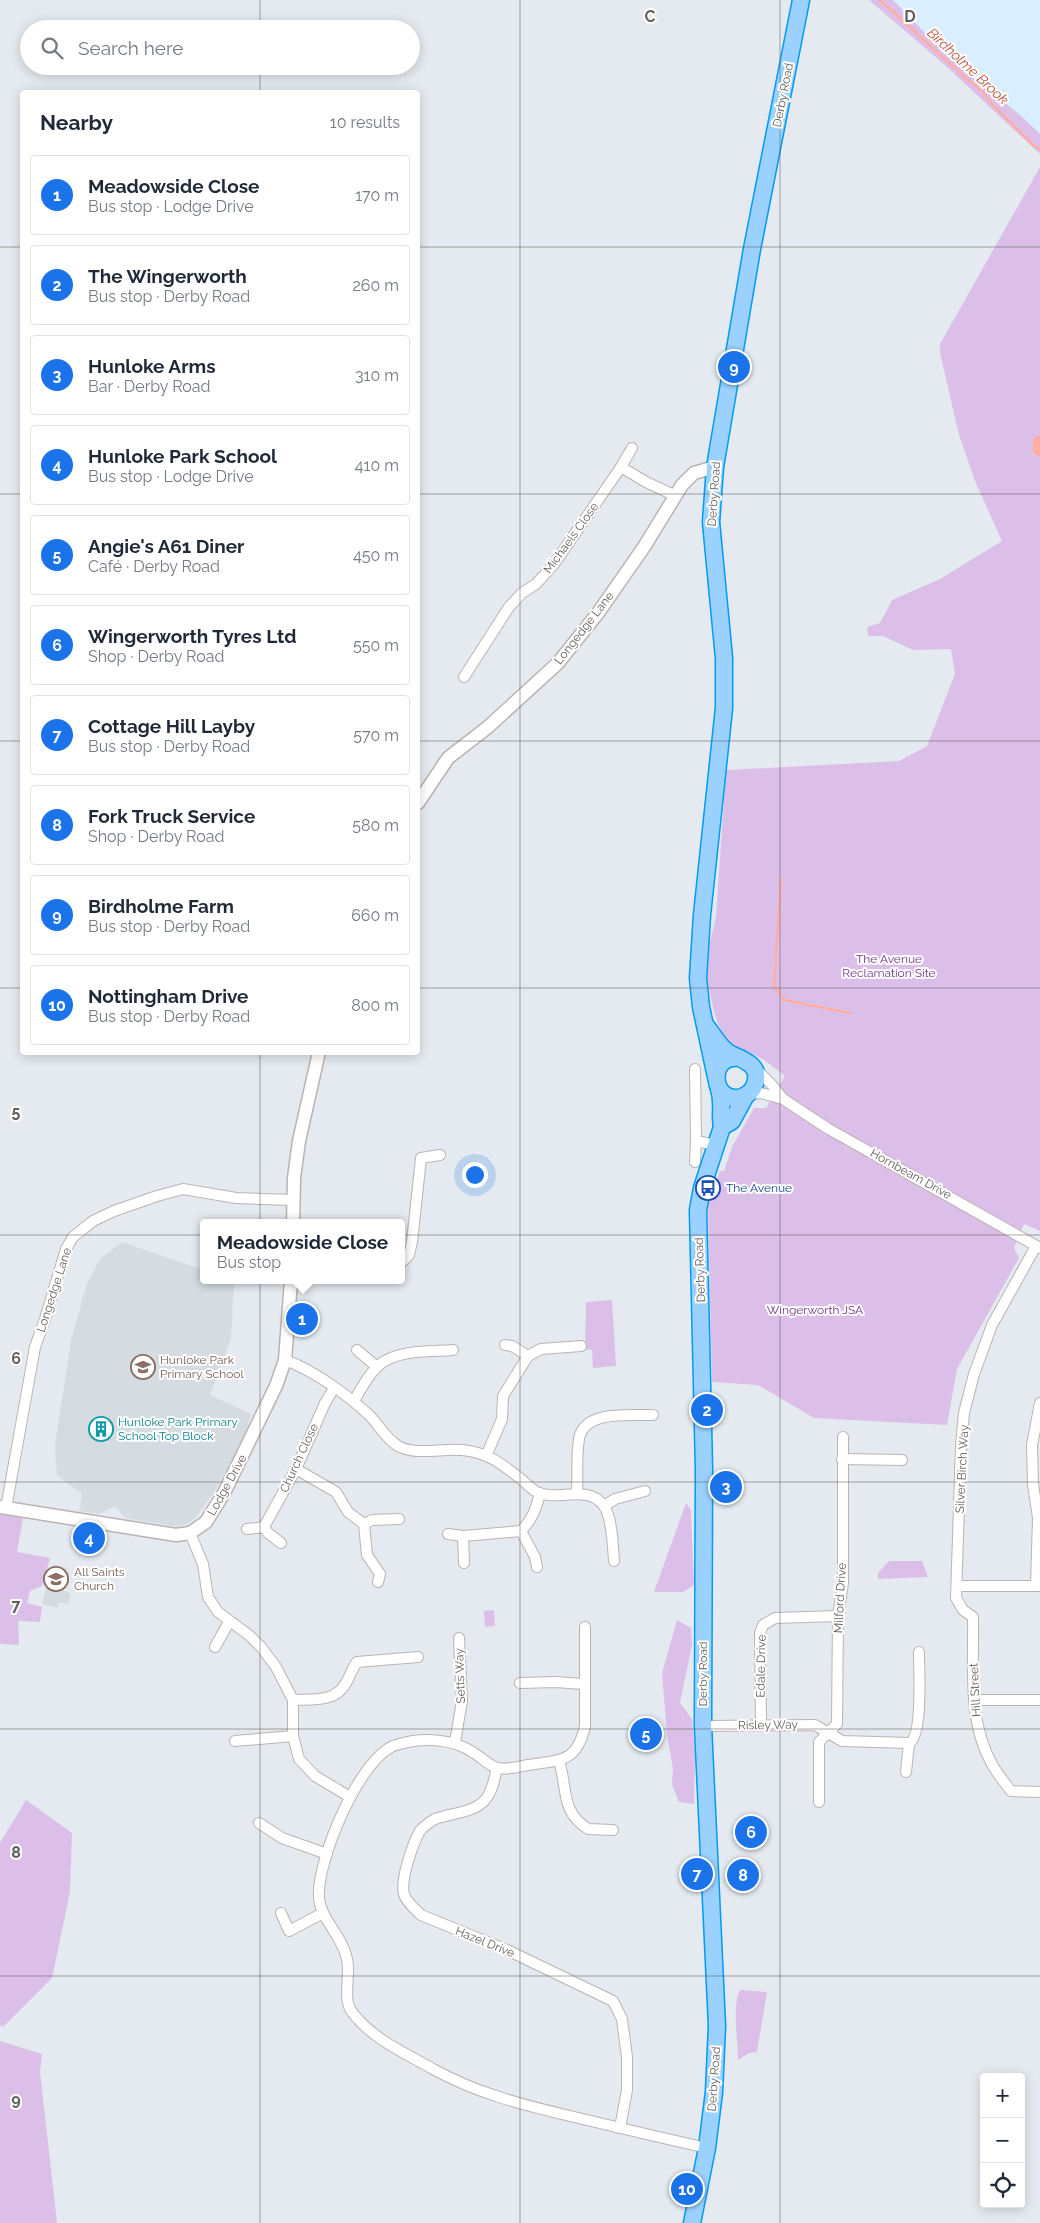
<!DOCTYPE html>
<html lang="en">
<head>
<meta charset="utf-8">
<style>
  :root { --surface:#fff; --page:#f2f2f3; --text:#1f2937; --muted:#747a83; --line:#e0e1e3; --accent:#1a73e8 }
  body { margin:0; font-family:Raleway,sans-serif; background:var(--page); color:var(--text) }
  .controls { position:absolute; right:15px; bottom:15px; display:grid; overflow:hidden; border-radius:5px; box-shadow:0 2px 12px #0003 }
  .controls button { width:45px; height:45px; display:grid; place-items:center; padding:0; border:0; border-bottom:1px solid var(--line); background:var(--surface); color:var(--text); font:25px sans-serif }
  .you { position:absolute; left:474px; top:1174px; width:18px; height:18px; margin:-12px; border:4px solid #fff; border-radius:50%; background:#1a73e8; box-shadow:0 0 0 8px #1a73e833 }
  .badge { display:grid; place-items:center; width:32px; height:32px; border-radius:50%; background:var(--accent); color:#fff; font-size:16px; font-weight:700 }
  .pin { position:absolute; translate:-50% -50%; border:2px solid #fff; box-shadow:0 1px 5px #0006 }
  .popup { position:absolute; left:200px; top:1219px; width:205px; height:65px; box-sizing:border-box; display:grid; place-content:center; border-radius:5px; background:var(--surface); filter:drop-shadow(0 1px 4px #0005); font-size:16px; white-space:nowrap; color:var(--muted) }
  .popup b { font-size:19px; color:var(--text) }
  .popup::after { content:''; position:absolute; left:50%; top:100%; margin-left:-10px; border:10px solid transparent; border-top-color:var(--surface) }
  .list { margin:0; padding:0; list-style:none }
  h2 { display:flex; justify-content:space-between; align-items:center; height:65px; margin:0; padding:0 20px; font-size:21px }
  h2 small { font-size:16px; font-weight:400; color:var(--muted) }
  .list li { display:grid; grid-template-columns:32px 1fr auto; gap:15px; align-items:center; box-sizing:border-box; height:80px; margin:0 10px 10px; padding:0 10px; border:1px solid var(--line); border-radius:5px }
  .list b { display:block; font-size:19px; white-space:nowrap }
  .list p { margin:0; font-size:16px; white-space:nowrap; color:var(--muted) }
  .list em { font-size:16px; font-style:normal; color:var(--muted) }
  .icon { flex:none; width:28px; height:28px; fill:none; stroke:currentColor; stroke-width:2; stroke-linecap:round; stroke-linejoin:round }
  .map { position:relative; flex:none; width:1040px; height:2223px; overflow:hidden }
  .search { position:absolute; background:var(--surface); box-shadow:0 2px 12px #0003; left:20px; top:20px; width:400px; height:55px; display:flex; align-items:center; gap:12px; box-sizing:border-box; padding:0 18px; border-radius:28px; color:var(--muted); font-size:19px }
  .panel { position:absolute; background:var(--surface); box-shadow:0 2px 12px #0003; left:20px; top:90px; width:400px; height:965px; border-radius:5px }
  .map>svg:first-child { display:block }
</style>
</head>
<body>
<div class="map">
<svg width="1040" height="2223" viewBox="0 0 1040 2223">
  <rect width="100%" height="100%" fill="#e4eaef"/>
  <path fill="#d9eeff" d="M 893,0 L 1040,0 L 1040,134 L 1020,115 L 949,58 Z"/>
  <g fill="#d4dce1">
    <path d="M 122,1242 L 203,1270 L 203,1280 L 234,1280 L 231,1338 L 210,1395 L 251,1414 L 245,1437 L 213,1494 L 194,1519 L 185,1525 L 173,1526 L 125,1518 L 115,1506 L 99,1514 L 79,1511 L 82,1494 L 57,1475 L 55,1446 L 71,1340 L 87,1284 L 100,1259 Z"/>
    <path d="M 53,1564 L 67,1568 L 61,1590 L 71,1593 L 68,1604 L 59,1602 L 58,1608 L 42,1604 Z"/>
  </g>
  <g fill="#dbbfe8">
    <path d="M 869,0 L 893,0 L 949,58 L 1020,115 L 1040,134 L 1040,154 L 946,66 Z"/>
    <path d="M 1040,167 L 1040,1231 L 1024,1224 L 1014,1248 L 1019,1258 L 957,1369 L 947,1425 L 814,1418 L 758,1385 L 712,1382 L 708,1206 L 720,1171 L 724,1171 L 732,1147 L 754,1108 L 766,1108 L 785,1076 L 764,1060 L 731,1043 L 721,1032 L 714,1012 L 707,979 L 710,942 L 716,917 L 726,770 L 899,761 L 927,746 L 955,674 L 951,649 L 913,650 L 883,636 L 868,636 L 867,627 L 880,623 L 892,600 L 940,579 L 1002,541 L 975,481 L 959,435 L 940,353 L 940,344 Z"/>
    <path d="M 612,1300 L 616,1366 L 593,1368 L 592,1350 L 585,1349 L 586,1302 Z"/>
    <path d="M 686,1503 L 691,1510 L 694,1585 L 683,1592 L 654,1592 Z"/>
    <path d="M 0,1514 L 23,1518 L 17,1552 L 50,1558 L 42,1586 L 30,1591 L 27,1603 L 42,1607 L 40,1622 L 18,1621 L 19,1645 L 0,1644 Z"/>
    <path d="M 889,1561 L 922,1561 L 928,1577 L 878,1579 L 878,1573 Z"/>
    <path d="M 494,1610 L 495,1626 L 485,1627 L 484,1611 Z"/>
    <path d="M 677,1620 L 691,1628 L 692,1645 L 680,1703 L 692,1719 L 695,1756 L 694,1804 L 679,1802 L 672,1785 L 673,1769 L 667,1735 L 662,1673 Z"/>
    <path d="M 26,1800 L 72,1833 L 70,1892 L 52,1978 L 3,2027 L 0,2025 L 0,1843 Z"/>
    <path d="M 740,1990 L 767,1992 L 757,2052 L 749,2053 L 738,2060 C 738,2044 732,2003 740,1990 Z"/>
    <path d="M 0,2041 L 42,2054 L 40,2072 L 57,2223 L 0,2223 Z"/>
  </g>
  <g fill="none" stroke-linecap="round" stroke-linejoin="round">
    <g stroke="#ffaea4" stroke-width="2.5">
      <path d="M 880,0 L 969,81 L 982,91 L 992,104 L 1034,146 L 1040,149"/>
      <path d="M 781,879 L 774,986 L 784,1000 L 850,1013"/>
    </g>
    <path stroke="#ffaea4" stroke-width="15" d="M 1040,443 L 1040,449"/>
    <defs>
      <g id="minor">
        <path d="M 621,467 L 646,482 L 676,496"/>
        <path d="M 464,677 L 509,607 L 522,593 L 536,584 L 554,564 L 621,467 L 632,448"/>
        <path d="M 695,1069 L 696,1141 L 716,1145"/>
        <path d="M 756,1069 L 772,1085 L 783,1099"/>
        <path d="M 749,1094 L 761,1093 L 783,1099 L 827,1128 L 1040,1248"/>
        <path d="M 695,1162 L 696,1141"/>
        <path d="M 1036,1246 L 992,1325 L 974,1374 L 964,1413 L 961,1445 L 956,1598 L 963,1610 L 973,1617 C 974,1666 967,1722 993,1766 C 998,1775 1005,1783 1011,1791 L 1040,1792"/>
        <path d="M 401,1263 L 409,1255 L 412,1242 L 421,1158 L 440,1155"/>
        <path d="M 505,1345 L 512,1346 L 528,1356 L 541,1349 L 581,1346"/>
        <path d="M 357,1350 L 377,1367"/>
        <path d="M 285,1360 C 313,1370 348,1395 370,1416 C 379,1425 386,1439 398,1446 C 416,1456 442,1448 462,1450 C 487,1452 502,1464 521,1479 C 527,1484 533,1491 539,1493 C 560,1501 588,1484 604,1506 C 612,1517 613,1547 614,1561"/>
        <path d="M 354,1401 C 361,1389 368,1375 378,1366 C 397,1349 430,1352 453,1350"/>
        <path d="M 487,1454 L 502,1419 L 503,1396 L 528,1356"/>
        <path d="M 842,1459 L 902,1460"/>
        <path d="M 296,1469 L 336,1492 L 348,1512 L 364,1524 L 367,1555 L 380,1574 L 378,1582"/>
        <path d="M 577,1493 C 578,1476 576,1457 579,1439 C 584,1409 631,1416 653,1415"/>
        <path d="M 604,1506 L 615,1499 L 645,1491"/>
        <path d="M 6,1508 L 35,1347 L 45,1319 L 66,1249 L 73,1237 L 93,1221 L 114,1211 L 157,1196 L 183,1189 L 236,1198 L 293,1200"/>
        <path d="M 364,1524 L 372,1520 L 399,1519"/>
        <path d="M 247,1529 L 264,1527"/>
        <path d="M 521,1531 C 532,1520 536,1509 540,1493"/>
        <path d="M 190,1533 L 203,1564 L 208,1597 L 218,1612 L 250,1636 L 261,1647 L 276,1667 L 293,1700 L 293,1736 L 299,1759 L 315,1776 L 350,1797"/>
        <path d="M 448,1534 L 463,1536"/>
        <path d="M 281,1543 L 268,1533 L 264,1527 L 296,1469 L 325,1403 L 334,1388"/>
        <path d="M 464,1563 L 463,1536 L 521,1531 L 535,1557 L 537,1567"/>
        <path d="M 957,1586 L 1040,1586"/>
        <path d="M 1036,1586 L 1038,1518 L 1033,1484 L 1032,1445 L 1040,1403"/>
        <path d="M 585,1627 L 585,1726 C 577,1763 560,1760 528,1765 C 518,1767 507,1770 497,1768 C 488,1765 481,1757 474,1753 C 452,1738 421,1737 396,1745 C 360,1756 316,1862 319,1898 C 321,1920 343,1937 347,1959 C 351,1975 342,1999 352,2012 C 372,2039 405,2053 433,2069 C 476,2093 523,2105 570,2116 C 616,2127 662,2138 707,2148"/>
        <path d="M 215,1647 L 229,1622"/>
        <path d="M 520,1683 L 555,1682 L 584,1684"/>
        <path d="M 293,1700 C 312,1699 335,1703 346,1683 C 350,1676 352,1669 357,1662 L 418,1657"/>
        <path d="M 974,1700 L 1040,1700"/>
        <path d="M 761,1725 L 760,1633 L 763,1625 L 775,1618 L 838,1616"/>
        <path d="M 703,1726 L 815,1725 L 842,1741 L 909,1743 C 923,1737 919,1669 919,1652"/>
        <path d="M 235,1741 L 293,1736"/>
        <path d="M 455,1742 L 462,1701 L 459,1638"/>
        <path d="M 559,1761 C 568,1789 560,1811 588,1829 L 613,1830"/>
        <path d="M 497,1768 C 494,1779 493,1791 485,1800 C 474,1813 450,1813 435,1819 C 430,1822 423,1827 420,1831 C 413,1843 400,1880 404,1894 C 406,1902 415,1909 421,1915 L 507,1950 L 613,2001 L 622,2019 L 627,2057 L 627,2090 L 620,2128"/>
        <path d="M 906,1772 L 909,1743"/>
        <path d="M 819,1802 L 819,1742 L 837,1724 L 838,1616 L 843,1583 L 843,1437"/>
        <path d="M 259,1823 L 282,1838 L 327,1854"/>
        <path d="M 281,1913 L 289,1931 L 323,1913"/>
      </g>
      <g id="tertiary">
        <path d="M 418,803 L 448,758 L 488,727 L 558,663 L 598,613 L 644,547 L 682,485 L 694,473 L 715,467"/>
        <path d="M 293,1223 L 294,1178 L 299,1141 L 319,1052"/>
        <path d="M 0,1507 L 176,1535 L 190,1533 L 206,1522 L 224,1493 L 276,1386 L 285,1360 L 291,1280"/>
      </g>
      <g id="trunk">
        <path d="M 707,1027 C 713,1035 718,1044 726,1051 C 739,1060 762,1062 755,1084 C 753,1090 748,1095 742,1097 C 712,1106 705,1054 740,1058"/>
        <path d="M 716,1077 L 701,1007 L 698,978 L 702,915 L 724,708 L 724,658 L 711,522 L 715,467 L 752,249 L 801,0"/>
        <path d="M 722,1127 L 732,1121 L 746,1095"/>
        <path d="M 692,2223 L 707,2148 L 714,2092 L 717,2026 L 703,1726 L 704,1470 L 698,1210 L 702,1188 L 722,1127 C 719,1113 724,1105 719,1089"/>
      </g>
    </defs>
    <use href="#minor" stroke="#bab4b1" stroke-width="12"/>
    <use href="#tertiary" stroke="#bab4b1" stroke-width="15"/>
    <use href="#trunk" stroke="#009cf3" stroke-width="19"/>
    <use href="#minor" stroke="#fff" stroke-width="10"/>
    <use href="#tertiary" stroke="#fff" stroke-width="12"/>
    <use href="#trunk" stroke="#9ad1ff" stroke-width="16"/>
  </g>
  <path fill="none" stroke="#655e5c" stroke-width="1" stroke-opacity="0.55" d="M 260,0 L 260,29M 520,0 L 520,2223M 780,0 L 780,2223M 260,66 L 260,92M 0,247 L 22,247M 418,247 L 1040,247M 0,494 L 22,494M 418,494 L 1040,494M 0,741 L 22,741M 418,741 L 1040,741M 0,988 L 22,988M 418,988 L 1040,988M 260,1052 L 260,2223M 0,1235 L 1040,1235M 0,1482 L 1040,1482M 0,1729 L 1040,1729M 0,1976 L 1040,1976"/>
  <defs>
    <symbol id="bus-ring" viewBox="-11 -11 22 22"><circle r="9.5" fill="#fff" stroke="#1a4fb4" stroke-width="1.5"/><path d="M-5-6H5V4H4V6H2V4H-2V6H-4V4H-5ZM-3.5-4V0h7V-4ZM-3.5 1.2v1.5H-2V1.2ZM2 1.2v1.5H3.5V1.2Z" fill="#1a4fb4"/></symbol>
    <symbol id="school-ring" viewBox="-11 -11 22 22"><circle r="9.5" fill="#fff" stroke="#8d6e63" stroke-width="1.5"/><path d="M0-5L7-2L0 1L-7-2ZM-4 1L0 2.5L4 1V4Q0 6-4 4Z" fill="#8d6e63"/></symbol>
    <symbol id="building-ring" viewBox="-11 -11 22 22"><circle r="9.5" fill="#fff" stroke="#0f9aa8" stroke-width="1.5"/><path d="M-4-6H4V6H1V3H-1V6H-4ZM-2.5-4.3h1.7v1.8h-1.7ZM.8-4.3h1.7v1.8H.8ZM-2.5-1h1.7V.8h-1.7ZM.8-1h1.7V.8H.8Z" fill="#0f9aa8"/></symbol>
  </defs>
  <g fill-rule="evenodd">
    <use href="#bus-ring" x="694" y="1174" width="28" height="28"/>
    <use href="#school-ring" x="129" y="1353" width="28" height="28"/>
    <use href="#building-ring" x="87" y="1415" width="28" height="28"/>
    <use href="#school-ring" x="42" y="1565" width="28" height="28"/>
  </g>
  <g text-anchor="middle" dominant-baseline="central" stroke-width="4" stroke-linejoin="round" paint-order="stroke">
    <g font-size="12" fill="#655e5c" stroke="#fff">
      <text transform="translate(783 95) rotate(-79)">Derby Road</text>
      <text transform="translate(714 494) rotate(-86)">Derby Road</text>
      <text transform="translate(571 538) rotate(-54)">Michaels Close</text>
      <text transform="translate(584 628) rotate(-52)">Longedge Lane</text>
      <text transform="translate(911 1174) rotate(29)">Hornbeam Drive</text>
      <text transform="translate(700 1270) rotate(-92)">Derby Road</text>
      <text transform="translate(54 1290) rotate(-72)">Longedge Lane</text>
      <text transform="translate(299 1458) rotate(-65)">Church Close</text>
      <text transform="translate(962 1469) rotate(-87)">Silver Birch Way</text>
      <text transform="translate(227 1485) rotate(-61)">Lodge Drive</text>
      <text transform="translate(840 1598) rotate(-87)">Milford Drive</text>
      <text transform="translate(761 1666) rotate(-89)">Edale Drive</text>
      <text transform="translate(703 1674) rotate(-90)">Derby Road</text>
      <text transform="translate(460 1676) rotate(-92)">Setts Way</text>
      <text transform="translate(975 1690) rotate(-93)">Hill Street</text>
      <text transform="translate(768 1725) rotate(-1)">Risley Way</text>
      <text transform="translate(485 1942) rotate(22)">Hazel Drive</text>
      <text transform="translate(714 2079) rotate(-86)">Derby Road</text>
    </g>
    <g font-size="12" fill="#74328e" stroke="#fff">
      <text x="889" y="959">The Avenue<tspan x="889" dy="14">Reclamation Site</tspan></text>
      <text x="815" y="1310">Wingerworth JSA</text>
    </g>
    <g font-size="12" fill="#164399" stroke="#fff" text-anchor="start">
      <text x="726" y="1188">The Avenue</text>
    </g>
    <g font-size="12" fill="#785e54" stroke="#fff" text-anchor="start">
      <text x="160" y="1360">Hunloke Park<tspan x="160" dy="14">Primary School</tspan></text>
      <text x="74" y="1572">All Saints<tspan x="74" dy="14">Church</tspan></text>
    </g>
    <g font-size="12" fill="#0d838f" stroke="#fff" text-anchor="start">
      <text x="118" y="1422">Hunloke Park Primary<tspan x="118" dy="14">School Top Block</tspan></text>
    </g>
    <g font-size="14" font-style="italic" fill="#c1543c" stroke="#fff">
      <text transform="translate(968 66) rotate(43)">Birdholme Brook</text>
    </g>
  </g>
  <g font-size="16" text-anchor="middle" font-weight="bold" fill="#655e5c" stroke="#fff" stroke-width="4" stroke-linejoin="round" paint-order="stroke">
    <text x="650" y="22">C</text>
    <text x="910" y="22">D</text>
    <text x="16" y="1117">5</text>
    <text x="16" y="1364">6</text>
    <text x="16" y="1611">7</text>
    <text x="16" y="1858">8</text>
    <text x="16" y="2105">9</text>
  </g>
</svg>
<div class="controls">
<button>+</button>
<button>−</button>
<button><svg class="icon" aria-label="locate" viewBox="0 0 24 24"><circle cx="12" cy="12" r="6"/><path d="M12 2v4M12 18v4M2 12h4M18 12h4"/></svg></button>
</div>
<div class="you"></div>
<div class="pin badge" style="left:302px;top:1319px">1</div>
<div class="popup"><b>Meadowside Close</b>Bus stop</div>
<div class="pin badge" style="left:707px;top:1410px">2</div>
<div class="pin badge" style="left:726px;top:1487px">3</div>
<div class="pin badge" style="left:89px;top:1538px">4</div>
<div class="pin badge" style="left:646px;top:1734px">5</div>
<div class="pin badge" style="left:751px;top:1832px">6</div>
<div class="pin badge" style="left:697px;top:1874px">7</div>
<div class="pin badge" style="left:743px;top:1875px">8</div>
<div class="pin badge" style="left:734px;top:367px">9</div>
<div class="pin badge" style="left:687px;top:2189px">10</div>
<div class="search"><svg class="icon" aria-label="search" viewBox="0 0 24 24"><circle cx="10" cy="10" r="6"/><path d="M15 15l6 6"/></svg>Search here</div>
<section class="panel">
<h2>Nearby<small>10 results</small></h2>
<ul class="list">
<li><span class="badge">1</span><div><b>Meadowside Close</b><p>Bus stop · Lodge Drive</p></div><em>170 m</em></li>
<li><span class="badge">2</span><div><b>The Wingerworth</b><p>Bus stop · Derby Road</p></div><em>260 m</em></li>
<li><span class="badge">3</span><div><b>Hunloke Arms</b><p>Bar · Derby Road</p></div><em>310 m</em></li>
<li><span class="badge">4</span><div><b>Hunloke Park School</b><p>Bus stop · Lodge Drive</p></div><em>410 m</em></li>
<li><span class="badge">5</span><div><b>Angie's A61 Diner</b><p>Café · Derby Road</p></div><em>450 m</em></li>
<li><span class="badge">6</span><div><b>Wingerworth Tyres Ltd</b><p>Shop · Derby Road</p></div><em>550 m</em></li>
<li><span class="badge">7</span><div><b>Cottage Hill Layby</b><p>Bus stop · Derby Road</p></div><em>570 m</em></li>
<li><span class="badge">8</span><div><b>Fork Truck Service</b><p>Shop · Derby Road</p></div><em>580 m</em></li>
<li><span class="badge">9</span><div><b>Birdholme Farm</b><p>Bus stop · Derby Road</p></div><em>660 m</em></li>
<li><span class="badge">10</span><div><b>Nottingham Drive</b><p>Bus stop · Derby Road</p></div><em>800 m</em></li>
</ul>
</section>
</div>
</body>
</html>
